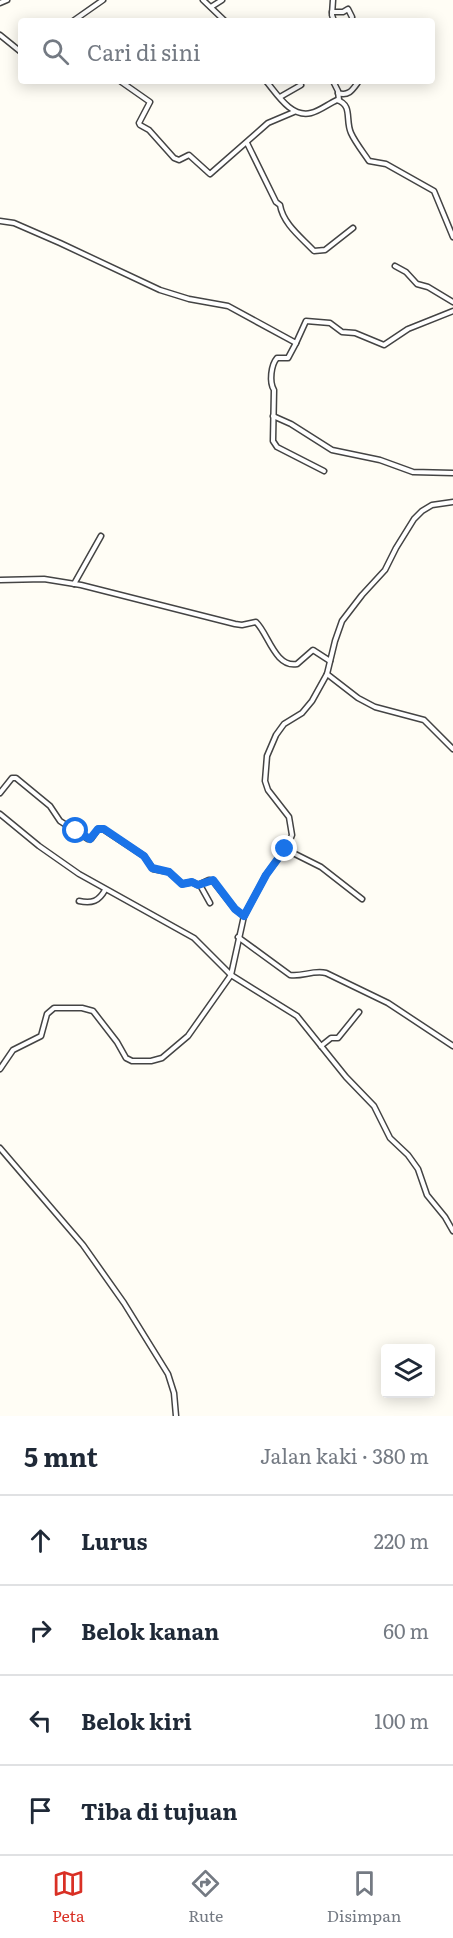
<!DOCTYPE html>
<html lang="id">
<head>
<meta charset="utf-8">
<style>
  :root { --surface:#fff; --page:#f6f6f7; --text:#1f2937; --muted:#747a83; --line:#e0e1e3; --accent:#d93025 }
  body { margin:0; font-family:Literata,serif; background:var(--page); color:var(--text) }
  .controls { position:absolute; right:18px; bottom:18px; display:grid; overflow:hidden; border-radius:6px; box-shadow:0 3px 15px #0003 }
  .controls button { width:54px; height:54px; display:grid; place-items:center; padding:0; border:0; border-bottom:2px solid var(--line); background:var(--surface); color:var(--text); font:30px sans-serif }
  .stop { position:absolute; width:18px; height:18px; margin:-14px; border:4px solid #1a73e8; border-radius:50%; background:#fff }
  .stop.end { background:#1a73e8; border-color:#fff; box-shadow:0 2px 6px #0008 }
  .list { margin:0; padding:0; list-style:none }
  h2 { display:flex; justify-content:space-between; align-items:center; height:78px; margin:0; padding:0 24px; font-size:26px }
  h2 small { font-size:20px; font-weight:400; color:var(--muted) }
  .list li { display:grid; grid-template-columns:39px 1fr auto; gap:18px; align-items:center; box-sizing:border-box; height:90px; padding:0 24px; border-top:2px solid var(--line) }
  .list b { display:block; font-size:22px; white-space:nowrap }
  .list em { font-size:20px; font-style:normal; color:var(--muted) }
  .icon { flex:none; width:33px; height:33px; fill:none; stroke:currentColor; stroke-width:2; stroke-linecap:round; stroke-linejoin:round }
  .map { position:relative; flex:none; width:453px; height:1416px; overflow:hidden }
  .search { position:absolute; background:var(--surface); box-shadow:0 3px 15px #0003; left:18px; right:18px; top:18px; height:66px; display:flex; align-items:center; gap:15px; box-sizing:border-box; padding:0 21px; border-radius:6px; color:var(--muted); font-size:22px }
  .sheet { height:438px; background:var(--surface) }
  nav { display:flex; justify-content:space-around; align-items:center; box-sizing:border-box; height:84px; border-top:2px solid var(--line); background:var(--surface); font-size:16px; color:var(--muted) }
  nav a { display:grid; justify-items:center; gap:3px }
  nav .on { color:var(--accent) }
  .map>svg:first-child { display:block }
</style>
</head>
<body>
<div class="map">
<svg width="453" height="1416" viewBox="0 0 453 1416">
  <rect width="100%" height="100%" fill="#fffdf5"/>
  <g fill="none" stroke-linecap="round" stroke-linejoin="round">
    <defs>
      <g id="street">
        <path d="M 203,0 L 225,21"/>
        <path d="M 333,0 L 332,15 L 334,21"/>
        <path d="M 0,3 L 7,0"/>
        <path d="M 211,7 L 222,0"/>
        <path d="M 332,12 L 343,12 L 348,9 L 352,17"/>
        <path d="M 73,21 L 103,0"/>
        <path d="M 0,35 L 21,52"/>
        <path d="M 120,81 L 150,102 L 139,123 L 140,125 L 149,130 L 174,158 L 179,160 L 189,155 L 210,174 L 268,123 L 294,112"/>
        <path d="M 266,81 C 277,94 291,118 311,113 C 320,111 328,104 337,100 C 353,105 345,120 351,133 C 355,142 363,152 369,161 L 386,164 L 434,191 L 453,237"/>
        <path d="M 333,81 L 338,91 L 339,100"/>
        <path d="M 338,93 C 349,97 353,89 359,81"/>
        <path d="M 280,97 L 301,85"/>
        <path d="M 247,143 L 276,202 L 280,205 C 283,224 302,238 314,251 L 325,250 L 353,228"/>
        <path d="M 0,221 L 14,223 L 60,243 L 160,290 L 189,299 L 228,306 L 296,343 L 306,321 L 330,323 L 342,332 L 355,333 L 384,345 L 408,329 L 453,311"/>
        <path d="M 395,266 L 406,272 L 417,284 L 428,287 L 453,302"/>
        <path d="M 296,343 L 288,358 L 277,358 C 271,365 269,382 274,390 L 273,441 L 277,447 L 324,471"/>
        <path d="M 273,416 L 291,424 L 332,450 L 380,460 L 413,472 L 453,473"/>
        <path d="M 0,580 L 44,579 L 81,585 L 235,624 L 242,625 L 256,622 C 268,633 275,668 297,664 L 313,650 L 330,661"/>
        <path d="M 74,584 L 101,536"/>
        <path d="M 327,674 L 358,698 L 375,707 L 424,720 L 453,749"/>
        <path d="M 0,793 L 12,778 L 16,778 L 50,806 L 60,821 L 88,839 L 91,839 L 98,829 L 103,829 L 144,856 L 153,869 L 169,872 L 182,884 L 192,882 L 198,885 L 209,880 L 213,881 L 235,909 L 244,916"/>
        <path d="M 0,814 L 39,846 L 79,874 L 194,938 L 231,975 L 297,1016 L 346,1077 L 374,1106 L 390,1138 L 408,1155 L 418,1169 L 427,1195 L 445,1217 L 453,1231"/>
        <path d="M 285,849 L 321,867 L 362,899"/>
        <path d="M 200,885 L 210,903"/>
        <path d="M 79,901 C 92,904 99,901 105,890"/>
        <path d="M 238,937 L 290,975 C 302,977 313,970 326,973 L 388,1003 L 453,1046"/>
        <path d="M 321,1046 L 331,1038 L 338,1038 L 359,1012"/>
        <path d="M 0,1069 L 13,1050 L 41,1036 L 47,1014 L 54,1008 L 82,1008 L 93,1011 L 117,1042 L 126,1058 L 132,1061 L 151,1061 L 162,1058 L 188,1036 L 231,975 L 244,916 L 266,875 L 288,845 L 292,835 L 289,817 L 268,790 L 265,781 L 267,756 L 276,735 L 284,724 L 302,713 L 312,701 L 327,674 L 335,641 L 342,621 L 362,595 L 385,570 L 396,548 L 414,519 L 422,511 L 432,505 L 453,502"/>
        <path d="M 0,1148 L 83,1245 L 124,1303 L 168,1374 L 174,1393 L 176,1416"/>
      </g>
    </defs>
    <use href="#street" stroke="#444" stroke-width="7"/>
    <use href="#street" stroke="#fff" stroke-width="4"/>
  </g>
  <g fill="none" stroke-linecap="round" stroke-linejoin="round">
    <path stroke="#1a73e8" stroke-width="8" d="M 76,831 L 90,839 L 98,829 L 104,829 L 144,856 L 152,868 L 169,872 L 182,884 L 192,882 L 198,885 L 213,880 L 235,909 L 244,916 L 266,875 L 285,849"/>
  </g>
</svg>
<div class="controls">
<button><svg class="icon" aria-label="layers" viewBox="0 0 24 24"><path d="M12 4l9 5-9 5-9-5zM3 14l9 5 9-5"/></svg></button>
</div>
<div class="stop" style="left:76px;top:831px"></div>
<div class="stop end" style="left:285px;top:849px"></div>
<div class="search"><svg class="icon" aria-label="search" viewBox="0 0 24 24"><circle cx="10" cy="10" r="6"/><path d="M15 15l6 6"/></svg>Cari di sini</div>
</div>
<section class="sheet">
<h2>5 mnt<small>Jalan kaki · 380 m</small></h2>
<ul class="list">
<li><svg class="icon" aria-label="ahead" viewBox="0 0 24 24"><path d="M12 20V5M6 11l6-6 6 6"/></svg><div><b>Lurus</b></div><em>220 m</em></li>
<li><svg class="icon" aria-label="right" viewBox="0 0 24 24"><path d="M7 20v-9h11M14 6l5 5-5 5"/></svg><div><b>Belok kanan</b></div><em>60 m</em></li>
<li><svg class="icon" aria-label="left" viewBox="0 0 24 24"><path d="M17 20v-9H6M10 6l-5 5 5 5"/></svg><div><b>Belok kiri</b></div><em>100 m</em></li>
<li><svg class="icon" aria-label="arrive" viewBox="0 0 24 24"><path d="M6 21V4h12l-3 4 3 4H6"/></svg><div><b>Tiba di tujuan</b></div></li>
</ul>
</section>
<nav>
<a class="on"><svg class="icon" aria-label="map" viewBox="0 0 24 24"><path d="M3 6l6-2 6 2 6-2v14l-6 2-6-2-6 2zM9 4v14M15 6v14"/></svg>Peta</a>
<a><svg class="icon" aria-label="directions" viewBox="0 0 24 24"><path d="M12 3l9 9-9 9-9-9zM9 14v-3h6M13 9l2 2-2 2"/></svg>Rute</a>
<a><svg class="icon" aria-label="saved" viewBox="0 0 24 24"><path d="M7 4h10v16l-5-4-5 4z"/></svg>Disimpan</a>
</nav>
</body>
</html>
